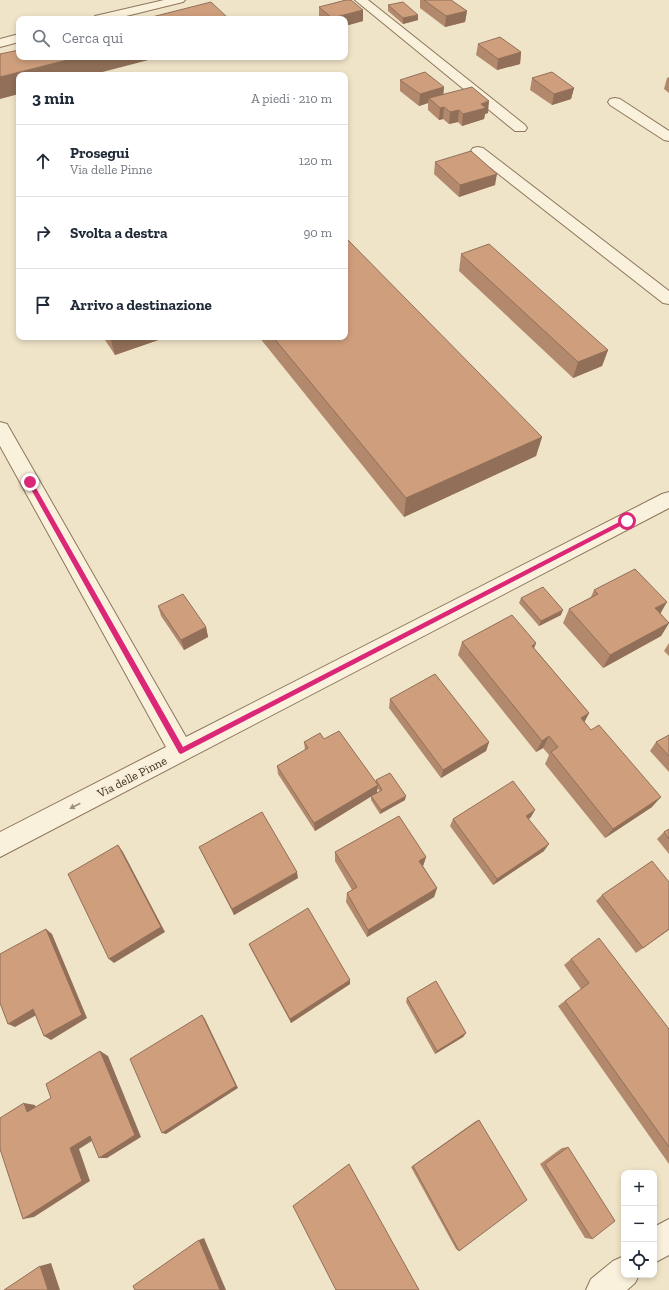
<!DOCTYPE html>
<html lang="it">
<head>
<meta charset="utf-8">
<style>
  :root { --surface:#fff; --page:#f2f2f3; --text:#1f2937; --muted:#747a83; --line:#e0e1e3 }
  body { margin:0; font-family:"Zilla Slab",serif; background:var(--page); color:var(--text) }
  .controls { position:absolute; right:12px; bottom:12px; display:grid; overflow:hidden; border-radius:8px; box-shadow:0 2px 6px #0003 }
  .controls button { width:36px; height:36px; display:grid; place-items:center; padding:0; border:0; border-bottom:1px solid var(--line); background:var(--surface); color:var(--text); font:20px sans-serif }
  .stop { position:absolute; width:12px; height:12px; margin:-9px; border:3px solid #db2777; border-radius:50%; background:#fff }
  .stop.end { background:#db2777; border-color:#fff; box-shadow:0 1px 4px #0008 }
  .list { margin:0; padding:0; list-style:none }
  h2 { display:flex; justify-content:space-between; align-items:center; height:52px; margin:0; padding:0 16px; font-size:17px }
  h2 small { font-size:13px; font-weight:400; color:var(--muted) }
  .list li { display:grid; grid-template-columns:26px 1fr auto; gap:12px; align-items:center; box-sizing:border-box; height:72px; padding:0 16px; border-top:1px solid var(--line) }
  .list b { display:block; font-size:15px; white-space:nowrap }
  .list p { margin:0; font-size:13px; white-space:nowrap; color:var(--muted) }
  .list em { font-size:13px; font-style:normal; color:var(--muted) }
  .icon { flex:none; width:22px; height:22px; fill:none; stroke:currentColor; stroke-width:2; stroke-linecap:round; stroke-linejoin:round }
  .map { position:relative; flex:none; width:669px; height:1290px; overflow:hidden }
  .search { position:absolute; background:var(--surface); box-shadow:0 2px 6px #0003; left:16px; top:16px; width:332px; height:44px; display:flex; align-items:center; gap:10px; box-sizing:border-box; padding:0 14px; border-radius:8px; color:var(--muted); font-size:15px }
  .panel { position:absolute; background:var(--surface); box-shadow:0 2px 6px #0003; left:16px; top:72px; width:332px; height:268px; border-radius:8px }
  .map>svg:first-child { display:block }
</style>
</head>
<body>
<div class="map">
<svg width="669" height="1290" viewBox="0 0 669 1290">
  <rect width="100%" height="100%" fill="#f0e4c8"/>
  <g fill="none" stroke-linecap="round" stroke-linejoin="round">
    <defs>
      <g id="minor">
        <path d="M 164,0 L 185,0 L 183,2 L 114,19 L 93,19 L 95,16 Z"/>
        <path d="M 355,0 L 368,0 L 525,125 L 527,128 L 525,131 L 515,131 Z"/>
        <path d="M 19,34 L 19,42 L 0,47 L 0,39 Z"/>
        <path d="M 615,98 L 620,99 L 669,131 L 669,141 L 664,140 L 610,105 L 608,102 L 610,99 Z"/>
        <path d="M 478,147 L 483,148 L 669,291 L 669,304 L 663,303 L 473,154 L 471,151 L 473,148 Z"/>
        <path d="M 0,422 L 7,424 L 186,737 L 662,494 L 669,492 L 669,508 L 0,857 L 0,832 L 166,747 L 0,446 Z"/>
        <path d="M 669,1219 L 669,1255 L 654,1263 L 654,1227 Z"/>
        <path d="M 624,1256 L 624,1275 L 639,1275 L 635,1283 L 627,1290 L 586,1290 L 591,1279 L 613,1261 Z"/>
      </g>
    </defs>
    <use href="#minor" stroke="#8d765c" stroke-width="2"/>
    <use href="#minor" fill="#faf1dc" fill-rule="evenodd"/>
  </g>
  <g fill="#b2896c" fill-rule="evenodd">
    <path d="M 420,0 L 451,0 L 467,11 L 465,22 L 445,27 L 420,8 Z"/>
    <path d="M 388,5 L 418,20 L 403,24 L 388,11 Z"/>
    <path d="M 319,7 L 363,10 L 363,21 L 345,26 L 345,19 L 320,19 L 319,18 Z"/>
    <path d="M 478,44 L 521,52 L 520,64 L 497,70 L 476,55 Z"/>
    <path d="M 669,77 L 669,93 L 664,89 L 667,78 Z"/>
    <path d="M 532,78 L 574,88 L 571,99 L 552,105 L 530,90 Z"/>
    <path d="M 400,80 L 444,87 L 443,94 L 488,113 L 485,114 L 484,119 L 462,126 L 458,122 L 449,124 L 443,119 L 439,120 L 428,110 L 428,103 L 419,106 L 400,91 Z"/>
    <path d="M 435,162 L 495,185 L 459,197 L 434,174 Z"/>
    <path d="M 461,254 L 608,350 L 602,366 L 573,378 L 459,271 Z"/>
    <path d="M 103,337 L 167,337 L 115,355 Z"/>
    <path d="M 259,337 L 345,337 L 542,437 L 536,456 L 404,517 Z"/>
    <path d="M 594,590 L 660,613 L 669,623 L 661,636 L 603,668 L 563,623 L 569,609 L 591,597 Z"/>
    <path d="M 521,598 L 561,615 L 539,626 L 519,603 Z"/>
    <path d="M 158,606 L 206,627 L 208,637 L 184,650 L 161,616 Z"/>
    <path d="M 462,642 L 536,643 L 534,648 L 589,713 L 584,722 L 652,807 L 605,838 L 545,764 L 549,755 L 543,748 L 536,752 L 458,655 Z"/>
    <path d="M 669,643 L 669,656 L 664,651 Z"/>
    <path d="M 390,699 L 489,742 L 486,751 L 441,778 L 389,708 Z"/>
    <path d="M 669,735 L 669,772 L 650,751 L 656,742 Z"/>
    <path d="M 324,739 L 375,782 L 376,780 L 405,800 L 380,814 L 371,800 L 371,796 L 315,831 L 278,774 L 277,766 L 305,750 L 304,742 ZM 377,788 L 380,791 L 377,793 Z"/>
    <path d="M 531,817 L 529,819 L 544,851 L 493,885 L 450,826 L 453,819 Z"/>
    <path d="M 669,829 L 669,854 L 657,839 L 664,832 Z"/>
    <path d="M 199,847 L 298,878 L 234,915 L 202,853 Z"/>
    <path d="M 335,852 L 426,857 L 423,866 L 437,888 L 434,897 L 367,937 L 346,902 L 347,893 L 352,890 L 335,861 Z"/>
    <path d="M 602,895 L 669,930 L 636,953 L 596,901 Z"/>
    <path d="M 249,944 L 350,980 L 350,984 L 291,1023 L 251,949 Z"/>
    <path d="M 571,959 L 669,1029 L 669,1164 L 558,1006 L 581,989 L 564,965 Z"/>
    <path d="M 407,998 L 466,1033 L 463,1037 L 435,1054 L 406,1002 Z"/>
    <path d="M 479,1120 L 459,1251 L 456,1249 L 411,1167 L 476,1121 Z"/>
    <path d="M 568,1147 L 592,1239 L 585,1238 L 540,1164 L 562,1148 Z"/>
  </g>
  <g fill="#916f58">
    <path d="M 363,10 L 363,21 L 345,26 L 345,19 L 332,19 L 332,18 Z"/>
    <path d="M 467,11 L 465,22 L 445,27 L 446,16 Z"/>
    <path d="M 418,15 L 418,20 L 403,24 L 403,18 Z"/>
    <path d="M 521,52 L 520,64 L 497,70 L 498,59 Z"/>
    <path d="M 79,57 L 160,57 L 91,75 L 19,75 L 19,94 L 0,99 L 0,77 Z"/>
    <path d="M 444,87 L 443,98 L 429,98 L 428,103 L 419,106 L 420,94 Z"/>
    <path d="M 574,88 L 571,99 L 552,105 L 554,94 Z"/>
    <path d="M 489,101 L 488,113 L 485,114 L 484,119 L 462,126 L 463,114 L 481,104 Z"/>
    <path d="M 444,107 L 443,119 L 439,120 L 440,108 Z"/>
    <path d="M 459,110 L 458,122 L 449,124 L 450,112 Z"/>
    <path d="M 497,174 L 495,185 L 459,197 L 460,185 Z"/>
    <path d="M 110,337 L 167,337 L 115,355 Z"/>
    <path d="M 608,350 L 602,366 L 573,378 L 578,362 Z"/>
    <path d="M 542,437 L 536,456 L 404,517 L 406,498 Z"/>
    <path d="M 667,602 L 659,616 L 655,608 Z"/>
    <path d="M 563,610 L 561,615 L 539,626 L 541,621 Z"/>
    <path d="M 669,623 L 661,636 L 603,668 L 610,655 Z"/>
    <path d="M 206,627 L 208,637 L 184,650 L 181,640 Z"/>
    <path d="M 536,643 L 531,656 L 532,646 Z"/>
    <path d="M 589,713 L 583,725 L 581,718 Z"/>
    <path d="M 549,736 L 543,748 L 536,752 L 542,741 Z"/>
    <path d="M 489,742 L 486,751 L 441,778 L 443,770 Z"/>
    <path d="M 378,785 L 377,793 L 315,831 L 314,823 Z"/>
    <path d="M 406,796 L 405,800 L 380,814 L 381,810 Z"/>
    <path d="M 661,797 L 652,807 L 605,838 L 613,829 Z"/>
    <path d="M 535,810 L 531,817 L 522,823 L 526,816 Z"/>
    <path d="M 549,844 L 544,851 L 493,885 L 497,879 Z"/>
    <path d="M 118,845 L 123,852 L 165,932 L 114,963 L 109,959 Z"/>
    <path d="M 426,857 L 423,866 L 417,870 L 419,861 Z"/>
    <path d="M 297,872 L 298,878 L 234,915 L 232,909 Z"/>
    <path d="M 437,888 L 434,897 L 367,937 L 368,930 Z"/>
    <path d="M 46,929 L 52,934 L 87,1018 L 51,1040 L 44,1036 Z"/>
    <path d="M 350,980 L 350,984 L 291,1023 L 290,1019 Z"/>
    <path d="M 33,1009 L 40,1013 L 15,1027 L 8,1024 Z"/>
    <path d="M 202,1015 L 205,1019 L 238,1088 L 166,1134 L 162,1133 Z"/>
    <path d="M 466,1033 L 463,1037 L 435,1054 L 437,1051 Z"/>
    <path d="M 100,1051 L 108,1056 L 141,1137 L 107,1158 L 99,1158 Z"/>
    <path d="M 24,1103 L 35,1105 L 37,1114 L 27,1112 Z"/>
    <path d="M 90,1136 L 98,1137 L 79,1149 L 90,1181 L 34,1217 L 23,1219 L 70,1148 Z"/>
    <path d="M 204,1238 L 226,1290 L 220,1290 L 199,1240 Z"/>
    <path d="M 51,1263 L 60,1290 L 48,1290 L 40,1266 Z"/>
  </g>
  <g fill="#cf9f7d" stroke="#916f58">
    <path d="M 346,0 L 351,0 L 363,10 L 332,18 L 319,7 Z"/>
    <path d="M 424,0 L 451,0 L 467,11 L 446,16 Z"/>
    <path d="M 211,2 L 229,19 L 144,19 Z"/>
    <path d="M 403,2 L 418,15 L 403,18 L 388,5 Z"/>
    <path d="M 500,37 L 521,52 L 498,59 L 478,44 Z"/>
    <path d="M 19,50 L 19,57 L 79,57 L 0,77 L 0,54 Z"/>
    <path d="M 425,72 L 444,87 L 420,94 L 400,80 Z"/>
    <path d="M 552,72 L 574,88 L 554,94 L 532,78 Z"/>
    <path d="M 472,87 L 489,101 L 481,104 L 486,108 L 463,114 L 459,110 L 450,112 L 444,107 L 440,108 L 429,98 Z"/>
    <path d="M 471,151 L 497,174 L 460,185 L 435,162 Z"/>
    <path d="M 345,237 L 542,437 L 406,498 L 273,337 L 345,337 Z"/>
    <path d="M 489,244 L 608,350 L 578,362 L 461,254 Z"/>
    <path d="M 635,569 L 667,602 L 655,608 L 669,623 L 610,655 L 569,609 L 598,594 L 594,590 Z"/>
    <path d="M 543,587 L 563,610 L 541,621 L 521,598 Z"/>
    <path d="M 183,594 L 206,627 L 181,640 L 158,606 Z"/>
    <path d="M 512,615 L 536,643 L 532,646 L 589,713 L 581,718 L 591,730 L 599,725 L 661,797 L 613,829 L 551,752 L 558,747 L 549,736 L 542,741 L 462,642 Z"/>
    <path d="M 435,674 L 489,742 L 443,770 L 390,699 Z"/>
    <path d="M 339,731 L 378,785 L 314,823 L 277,766 L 308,748 L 304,742 L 320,733 L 324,739 Z"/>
    <path d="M 669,735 L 669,756 L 656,742 Z"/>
    <path d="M 390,773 L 406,796 L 381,810 L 371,796 L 382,790 L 376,780 Z"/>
    <path d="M 513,781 L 535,810 L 526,816 L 549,844 L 497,879 L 453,819 Z"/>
    <path d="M 262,812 L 297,872 L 232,909 L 199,847 Z"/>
    <path d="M 399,816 L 426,857 L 419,861 L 437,888 L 368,930 L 347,893 L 357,887 L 335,852 Z"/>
    <path d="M 669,829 L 669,839 L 664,832 Z"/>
    <path d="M 118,845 L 161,927 L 109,959 L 68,874 Z"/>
    <path d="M 652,861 L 669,882 L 669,929 L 643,948 L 602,895 Z"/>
    <path d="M 308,908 L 350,980 L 290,1019 L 249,944 Z"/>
    <path d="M 46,929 L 82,1015 L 44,1036 L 33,1009 L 8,1024 L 0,1003 L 0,954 Z"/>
    <path d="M 599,938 L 669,1029 L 669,1147 L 565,1001 L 589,983 L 571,959 Z"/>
    <path d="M 436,981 L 466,1033 L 437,1051 L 407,998 Z"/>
    <path d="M 202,1015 L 236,1086 L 162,1133 L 130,1059 Z"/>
    <path d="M 100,1051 L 135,1135 L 99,1158 L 90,1136 L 70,1148 L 82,1181 L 23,1219 L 0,1149 L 0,1118 L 24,1103 L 27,1112 L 51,1098 L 46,1084 Z"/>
    <path d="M 479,1120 L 527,1200 L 459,1251 L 413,1166 Z"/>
    <path d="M 568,1147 L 615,1221 L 592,1239 L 545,1164 Z"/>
    <path d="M 349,1164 L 419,1290 L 336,1290 L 293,1206 Z"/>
    <path d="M 199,1240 L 220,1290 L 135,1290 L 133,1286 Z"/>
    <path d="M 40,1266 L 48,1290 L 4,1290 Z"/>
  </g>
  <defs><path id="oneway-solid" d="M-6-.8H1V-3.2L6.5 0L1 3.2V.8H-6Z"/></defs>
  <use fill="#9c907e" href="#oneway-solid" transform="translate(75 806) rotate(153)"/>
  <path fill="#db2777" d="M 30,480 L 32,481 L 183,747 L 625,519 L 629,519 L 630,521 L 181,754 L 179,753 L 27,482 Z"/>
  <g text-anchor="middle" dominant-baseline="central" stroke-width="4" stroke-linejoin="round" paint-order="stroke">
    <g font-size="12" fill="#3d2e20" stroke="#f7eed8">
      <text transform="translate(132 777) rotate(-27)">Via delle Pinne</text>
    </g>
  </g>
</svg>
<div class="controls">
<button>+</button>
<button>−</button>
<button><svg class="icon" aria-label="locate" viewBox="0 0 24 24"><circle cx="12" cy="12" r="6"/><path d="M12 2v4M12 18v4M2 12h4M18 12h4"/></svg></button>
</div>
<div class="stop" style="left:627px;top:521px"></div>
<div class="stop end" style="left:30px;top:482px"></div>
<div class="search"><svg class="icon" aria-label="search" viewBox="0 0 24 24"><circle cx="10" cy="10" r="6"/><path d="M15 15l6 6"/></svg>Cerca qui</div>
<section class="panel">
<h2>3 min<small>A piedi · 210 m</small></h2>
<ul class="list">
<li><svg class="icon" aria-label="ahead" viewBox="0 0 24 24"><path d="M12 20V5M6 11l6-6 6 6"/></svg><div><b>Prosegui</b><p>Via delle Pinne</p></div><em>120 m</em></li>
<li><svg class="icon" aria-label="right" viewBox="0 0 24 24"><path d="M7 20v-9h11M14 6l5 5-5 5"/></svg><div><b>Svolta a destra</b></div><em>90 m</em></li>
<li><svg class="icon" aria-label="arrive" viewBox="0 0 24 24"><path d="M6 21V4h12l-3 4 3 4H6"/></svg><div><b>Arrivo a destinazione</b></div></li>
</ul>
</section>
</div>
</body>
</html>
